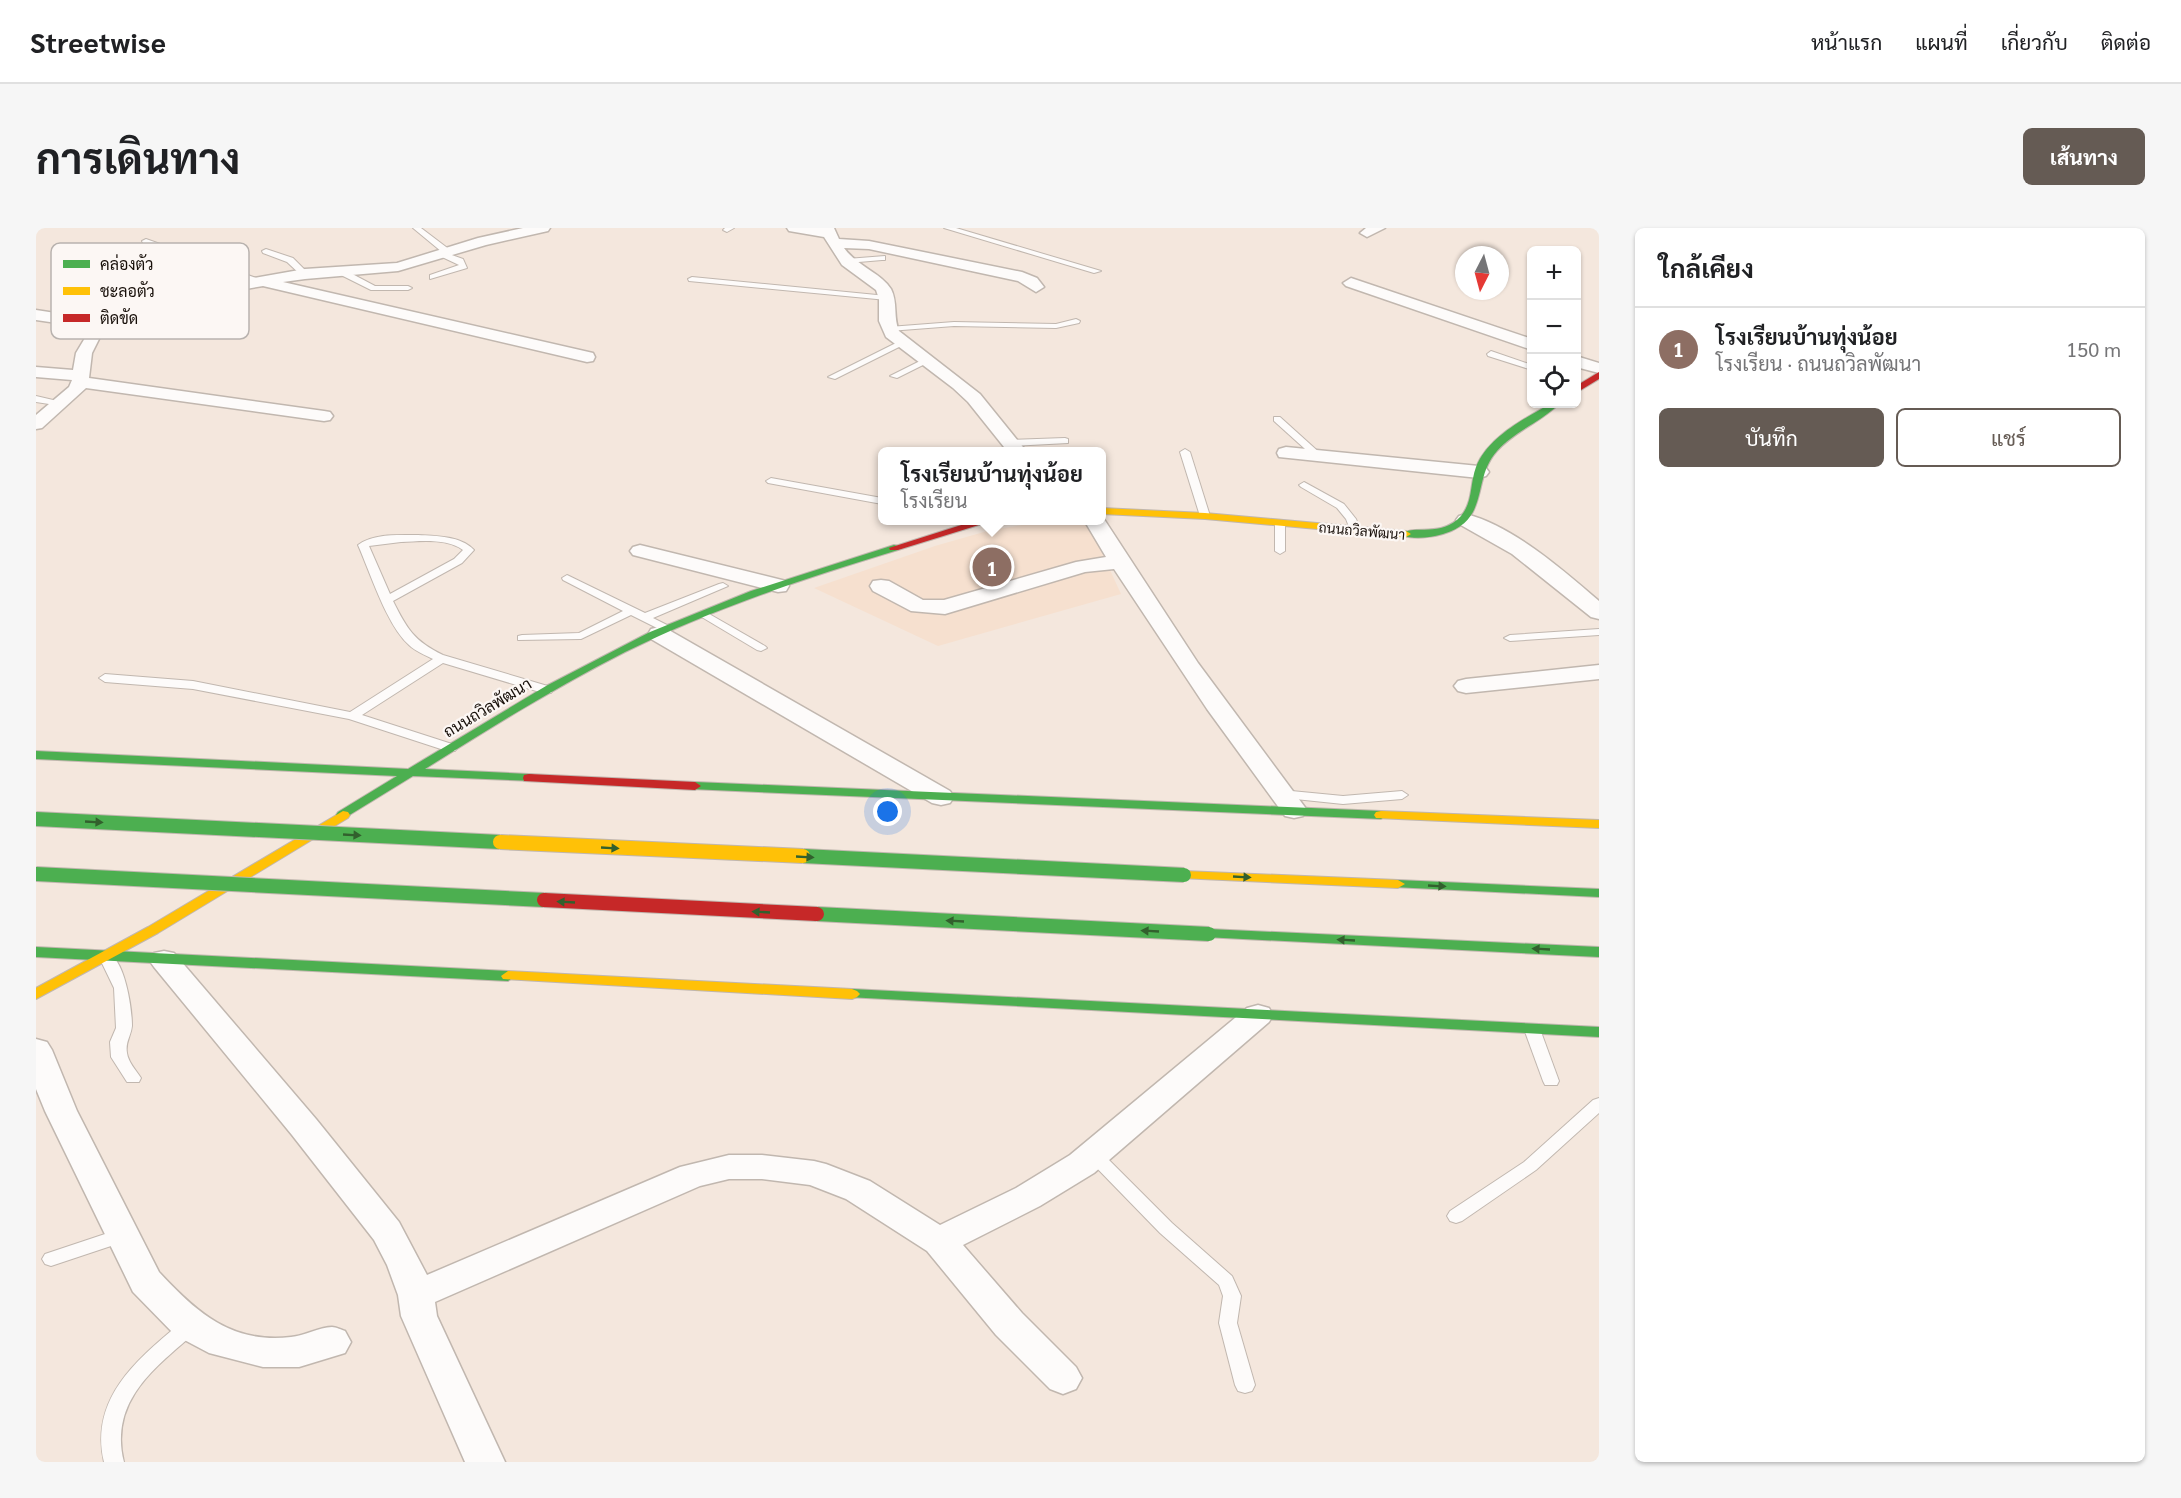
<!DOCTYPE html>
<html lang="th">
<head>
<meta charset="utf-8">
<style>
  :root { --surface:#fff; --page:#f6f6f6; --text:#202124; --muted:#757577; --line:#e0e0e0; --accent:#655b54 }
  body { margin:0; font-family:Georgia,Sarabun,serif; background:var(--page); color:var(--text) }
  .controls { position:absolute; right:18px; top:18px; display:grid; overflow:hidden; border-radius:9px; box-shadow:0 2px 4px #0004 }
  .controls button { width:54px; height:54px; display:grid; place-items:center; padding:0; border:0; border-bottom:2px solid var(--line); background:var(--surface); color:var(--text); font:30px sans-serif }
  .compass { position:absolute; left:1419px; top:18px; width:54px; height:54px; border-radius:50%; background:var(--surface); box-shadow:0 2px 4px #0004; rotate:186deg }
  .you { position:absolute; left:852px; top:584px; width:21px; height:21px; margin:-15px; border:4px solid #fff; border-radius:50%; background:#1a73e8; box-shadow:0 0 0 9px #1a73e833 }
  .badge { display:grid; place-items:center; width:39px; height:39px; border-radius:50%; background:var(--accent); color:#fff; font-size:20px; font-weight:700 }
  .pin { position:absolute; translate:-50% -50%; border:3px solid #fff; box-shadow:0 2px 6px #0006 }
  .popup { position:absolute; left:842px; top:219px; width:228px; height:78px; box-sizing:border-box; display:grid; place-content:center; border-radius:9px; background:var(--surface); filter:drop-shadow(0 2px 4px #0005); font-size:20px; white-space:nowrap; color:var(--muted) }
  .popup b { font-size:22px; color:var(--text) }
  .popup::after { content:''; position:absolute; left:50%; top:100%; margin-left:-12px; border:12px solid transparent; border-top-color:var(--surface) }
  .list { margin:0; padding:0; list-style:none }
  h2 { display:flex; justify-content:space-between; align-items:center; height:78px; margin:0; padding:0 24px; font-size:26px }
  h2 small { font-size:20px; font-weight:400; color:var(--muted) }
  .list li { display:grid; grid-template-columns:39px 1fr auto; gap:18px; align-items:center; box-sizing:border-box; height:84px; padding:0 24px; border-top:2px solid var(--line) }
  .list b { display:block; font-size:22px; white-space:nowrap }
  .list p { margin:0; font-size:20px; white-space:nowrap; color:var(--muted) }
  .list em { font-size:20px; font-style:normal; color:var(--muted) }
  .actions { display:flex; gap:12px; padding:18px 24px }
  .actions a { flex:1; padding:14px 0; border:2px solid var(--accent); border-radius:9px; text-align:center; font-size:21px; color:var(--accent) }
  .actions .main { background:var(--accent); color:#fff }
  .icon { flex:none; width:33px; height:33px; fill:none; stroke:currentColor; stroke-width:2; stroke-linecap:round; stroke-linejoin:round }
  .map { position:relative; flex:none; width:1563px; height:1234px; overflow:hidden; border-radius:9px }
  header { display:flex; align-items:center; gap:36px; box-sizing:border-box; height:84px; padding:0 30px; background:var(--surface); border-bottom:2px solid var(--line) }
  header strong { font-size:28px }
  nav { display:flex; gap:33px; margin-inline-start:auto; font-size:21px }
  .intro { display:flex; align-items:center; justify-content:space-between; box-sizing:border-box; height:144px; padding:0 36px }
  h1 { margin:0; font-size:42px }
  .button { padding:15px 27px; border-radius:9px; background:var(--accent); color:#fff; font-size:21px; font-weight:700 }
  main { display:flex; gap:36px; padding:0 36px }
  aside { flex:1; background:var(--surface); border-radius:9px; box-shadow:0 2px 4px #0004 }
  .map>svg:first-child { display:block }
</style>
</head>
<body>
<header>
<strong>Streetwise</strong>
<nav><a>หน้าแรก</a><a>แผนที่</a><a>เกี่ยวกับ</a><a>ติดต่อ</a></nav>
</header>
<div class="intro"><h1>การเดินทาง</h1><a class="button">เส้นทาง</a></div>
<main>
<div class="map">
<svg width="1563" height="1234" viewBox="0 0 1563 1234">
  <rect width="100%" height="100%" fill="#f4e7dd"/>
  <path fill="#f6e0cf" d="M 1051,292 L 1085,366 L 902,418 L 778,360 L 899,318 L 955,302 L 1000,295 Z"/>
  <g fill="none" stroke-linecap="round" stroke-linejoin="round">
    <defs>
      <g id="lane">
        <path d="M 377,0 L 385,0 L 414,22 L 413,26 L 427,31 L 431,40 L 394,51 L 394,47 L 423,37 L 404,28 L 403,26 L 406,24 Z"/>
        <path d="M 689,0 L 698,0 L 691,4 L 687,2 Z"/>
        <path d="M 908,0 L 920,0 L 1065,43 L 1058,45 Z"/>
        <path d="M 110,11 L 226,52 L 227,54 L 220,56 L 107,15 L 106,13 Z"/>
        <path d="M 230,21 L 257,30 L 273,46 L 266,48 L 251,34 L 227,25 L 226,23 Z"/>
        <path d="M 849,28 L 849,32 L 846,32 L 811,35 L 807,33 L 811,31 Z"/>
        <path d="M 299,40 L 305,40 L 339,58 L 372,58 L 376,60 L 372,62 L 335,62 L 299,44 Z"/>
        <path d="M 54,45 L 60,45 L 122,74 L 115,76 L 54,49 Z"/>
        <path d="M 656,49 L 851,68 L 855,70 L 851,72 L 653,53 L 652,51 Z"/>
        <path d="M 129,69 L 172,79 L 173,81 L 169,83 L 126,73 L 126,69 Z"/>
        <path d="M 1040,91 L 1044,93 L 1043,95 L 1020,100 L 918,98 L 853,103 L 849,101 L 853,99 L 918,94 L 1020,96 Z"/>
        <path d="M 864,113 L 871,115 L 799,151 L 792,149 Z"/>
        <path d="M 1455,123 L 1496,137 L 1496,142 L 1452,128 L 1451,126 Z"/>
        <path d="M 888,131 L 895,133 L 861,150 L 854,148 Z"/>
        <path d="M 0,168 L 30,175 L 26,178 L 0,174 Z"/>
        <path d="M 1238,189 L 1244,189 L 1285,226 L 1285,230 L 1279,230 L 1238,193 Z"/>
        <path d="M 1029,210 L 1032,211 L 1032,215 L 974,218 L 969,215 L 974,212 Z"/>
        <path d="M 1149,221 L 1154,224 L 1174,288 L 1173,290 L 1169,291 L 1164,288 L 1144,224 Z"/>
        <path d="M 735,250 L 846,270 L 846,276 L 732,255 L 730,253 Z"/>
        <path d="M 1268,254 L 1308,276 L 1320,291 L 1324,302 L 1323,304 L 1315,304 L 1310,291 L 1301,280 L 1265,259 L 1263,257 Z"/>
        <path d="M 1244,292 L 1249,295 L 1249,323 L 1244,326 L 1239,323 L 1239,295 Z"/>
        <path d="M 382,307 C 401,308 425,308 438,322 L 426,335 L 357,373 C 371,401 378,413 407,427 L 515,459 L 517,462 L 515,465 L 507,465 L 407,435 L 326,487 L 419,517 L 421,520 L 419,523 L 411,523 L 313,491 L 157,461 L 69,454 L 63,450 L 69,446 L 157,453 L 314,484 L 397,431 C 389,427 379,423 373,417 C 351,398 334,344 322,317 C 337,305 364,307 382,307 ZM 365,314 C 384,313 411,310 427,322 L 418,331 L 354,366 L 333,318 Z"/>
        <path d="M 531,347 L 609,385 L 683,356 L 687,355 L 692,358 L 617,390 L 635,399 L 635,403 L 627,403 L 595,387 L 545,411 L 482,412 L 482,408 L 486,407 L 543,405 L 587,383 L 527,352 L 526,350 Z"/>
        <path d="M 668,383 L 729,418 L 731,420 L 725,423 L 721,422 L 664,388 L 664,384 Z"/>
        <path d="M 1563,401 L 1563,407 L 1474,413 L 1468,410 L 1474,407 Z"/>
        <path d="M 1245,562 L 1307,568 L 1366,563 L 1372,567 L 1366,571 L 1307,576 L 1240,569 L 1239,566 Z"/>
        <path d="M 70,724 C 89,729 96,781 96,798 C 95,808 89,814 91,825 C 92,834 100,842 105,850 L 103,854 L 91,854 L 75,829 L 74,814 L 80,800 L 78,760 L 63,729 Z"/>
        <path d="M 1496,796 L 1501,797 L 1504,801 L 1523,853 L 1521,857 L 1509,857 L 1507,853 L 1488,801 L 1491,797 Z"/>
        <path d="M 1563,870 L 1563,885 L 1500,942 L 1426,993 L 1420,995 L 1414,993 L 1411,988 L 1414,983 L 1488,934 L 1557,872 Z"/>
        <path d="M 1058,921 L 1064,923 L 1136,995 L 1196,1048 L 1205,1068 L 1201,1095 L 1219,1157 L 1216,1163 L 1209,1165 L 1202,1163 L 1199,1157 L 1183,1095 L 1187,1068 L 1183,1057 L 1124,1005 L 1052,931 L 1050,927 L 1052,923 Z"/>
        <path d="M 87,1000 L 93,1002 L 96,1007 L 93,1012 L 15,1038 L 9,1036 L 6,1031 L 9,1026 Z"/>
        <path d="M 154,1091 L 161,1093 L 163,1098 L 161,1103 C 119,1140 73,1172 88,1234 L 68,1234 C 53,1169 103,1130 147,1093 Z"/>
      </g>
      <g id="street">
        <path d="M 487,0 L 514,0 L 512,3 L 450,17 L 362,43 L 269,51 L 247,54 L 557,125 L 559,129 L 557,133 L 551,134 L 227,58 L 140,73 L 108,83 L 79,96 L 64,109 L 56,125 L 53,150 L 288,183 L 294,184 L 297,188 L 294,192 L 288,193 L 50,160 L 6,200 L 0,201 L 0,187 L 33,159 L 36,152 L 0,149 L 0,139 L 37,142 L 40,125 L 55,100 L 0,92 L 0,82 L 65,92 L 96,77 L 138,64 L 269,41 L 361,35 L 442,10 Z"/>
        <path d="M 751,0 L 798,0 L 803,11 L 833,13 L 986,44 L 1001,50 L 1008,59 L 1000,64 L 982,53 L 833,21 L 808,20 C 821,38 845,45 855,61 C 862,74 857,90 863,103 L 944,166 L 991,224 L 972,224 L 932,174 L 917,160 L 850,109 L 843,93 L 843,71 L 840,62 L 806,37 L 788,9 L 753,3 Z"/>
        <path d="M 1330,0 L 1349,0 L 1331,9 L 1324,5 Z"/>
        <path d="M 1315,50 L 1496,111 L 1496,122 L 1310,58 L 1307,55 Z"/>
        <path d="M 1540,128 L 1563,135 L 1563,145 L 1540,139 Z"/>
        <path d="M 1250,219 L 1443,238 L 1450,240 L 1453,244 L 1450,248 L 1443,250 L 1243,229 L 1241,225 L 1243,221 Z"/>
        <path d="M 1430,286 C 1477,298 1527,342 1563,373 L 1563,391 L 1555,389 L 1476,326 L 1423,296 L 1420,292 L 1423,288 Z"/>
        <path d="M 1066,288 L 1162,435 L 1271,582 L 1267,588 L 1258,590 L 1249,588 L 1171,481 L 1078,341 L 1049,344 L 909,386 L 875,383 L 837,363 L 834,358 L 837,353 L 845,352 L 853,353 L 887,372 L 908,372 L 1040,334 L 1070,329 L 1048,292 L 1066,292 Z"/>
        <path d="M 604,317 L 750,353 L 753,358 L 750,363 L 742,364 L 597,327 L 594,323 L 597,319 Z"/>
        <path d="M 623,399 L 631,401 L 914,563 L 918,569 L 914,575 L 905,577 L 896,575 L 615,411 L 612,406 L 615,401 Z"/>
        <path d="M 1563,437 L 1563,451 L 1430,465 L 1422,463 L 1418,458 L 1422,453 L 1430,451 Z"/>
        <path d="M 128,723 L 138,725 L 280,891 L 363,994 L 391,1047 L 644,939 L 693,927 L 726,927 L 778,933 L 790,936 L 834,953 L 904,997 L 980,960 L 1034,927 L 1211,780 L 1222,777 L 1233,780 L 1237,787 L 1233,794 L 1058,945 L 1004,978 L 927,1017 L 986,1085 L 1040,1139 L 1046,1150 L 1040,1161 L 1027,1166 L 1014,1161 L 960,1107 L 891,1023 L 810,971 L 774,957 L 726,951 L 693,951 L 664,958 L 399,1074 L 401,1088 L 469,1234 L 429,1234 L 365,1088 L 362,1067 L 351,1037 L 338,1012 L 256,907 L 118,739 L 113,732 L 118,725 Z"/>
        <path d="M 0,811 L 11,814 L 16,822 L 41,883 L 123,1044 C 161,1085 196,1116 255,1109 C 268,1108 283,1099 296,1099 C 300,1099 306,1102 309,1103 L 315,1114 L 309,1125 L 263,1139 L 227,1139 L 173,1125 L 139,1107 L 97,1064 L 9,883 L 0,861 Z"/>
      </g>
      <g id="fast">
        <path d="M 1514,176 L 1523,176 C 1505,194 1479,203 1461,223 C 1435,252 1455,292 1407,306 C 1395,310 1379,311 1366,308 L 1365,306 C 1378,296 1405,310 1425,288 C 1437,274 1434,255 1440,239 C 1452,209 1488,191 1514,176 Z"/>
        <path d="M 858,317 L 862,318 L 862,322 C 769,350 676,381 589,424 C 520,459 454,500 389,541 L 493,546 L 498,547 L 499,550 L 498,553 L 377,548 L 307,591 L 302,590 L 300,587 L 302,584 L 361,548 L 0,531 L 0,523 L 372,541 L 510,458 L 614,404 L 715,363 Z"/>
        <path d="M 659,554 L 1345,583 L 1352,587 L 1345,591 L 654,561 L 653,558 Z"/>
        <path d="M 1362,652 L 1563,661 L 1563,669 L 1357,659 L 1355,656 L 1357,653 Z"/>
        <path d="M 1173,701 L 1563,719 L 1563,729 L 1168,709 L 1166,706 Z"/>
        <path d="M 0,719 L 472,743 L 479,748 L 472,753 L 0,729 Z"/>
        <path d="M 816,761 L 1563,799 L 1563,809 L 811,769 L 808,766 L 811,763 Z"/>
      </g>
      <g id="slow">
        <path d="M 1066,280 L 1169,285 L 1370,303 L 1375,306 L 1370,309 L 1169,291 L 1066,286 Z"/>
        <path d="M 307,583 L 312,584 L 314,587 L 312,590 L 122,705 L 0,771 L 0,760 L 112,699 Z"/>
        <path d="M 1345,583 L 1563,592 L 1563,600 L 1340,590 L 1338,587 L 1340,584 Z"/>
        <path d="M 1148,643 L 1362,652 L 1369,656 L 1362,660 L 1143,650 L 1141,647 L 1143,644 Z"/>
        <path d="M 472,743 L 816,761 L 821,763 L 824,766 L 821,769 L 816,771 L 467,751 L 465,748 Z"/>
      </g>
      <g id="jam">
        <path d="M 1563,144 L 1563,151 L 1540,165 L 1540,158 Z"/>
        <path d="M 941,292 L 959,292 L 862,322 L 854,322 L 853,320 Z"/>
        <path d="M 493,546 L 659,554 L 665,558 L 659,562 L 488,553 L 487,550 L 488,547 Z"/>
      </g>
    </defs>
    <use href="#lane" stroke="#c1b7af" stroke-width="2"/>
    <use href="#street" stroke="#c1b7af" stroke-width="3"/>
    <use href="#fast" stroke="#c1b7af" stroke-width="2"/>
    <use href="#slow" stroke="#c1b7af" stroke-width="2"/>
    <use href="#jam" stroke="#c1b7af" stroke-width="2"/>
    <use href="#lane" fill="#fdfbfa" fill-rule="evenodd"/>
    <use href="#street" fill="#fdfbfa" fill-rule="evenodd"/>
    <use href="#fast" fill="#4caf50" fill-rule="evenodd"/>
    <use href="#slow" fill="#ffc107" fill-rule="evenodd"/>
    <use href="#jam" fill="#c62828" fill-rule="evenodd"/>
    <defs>
      <g id="fast-bridge">
        <path d="M 0,591 L 464,614"/>
        <path d="M 767,628 L 1148,647"/>
        <path d="M 0,646 L 508,672"/>
        <path d="M 781,686 L 1173,706"/>
      </g>
      <path id="slow-bridge" d="M 464,614 L 767,628"/>
      <path id="jam-bridge" d="M 508,672 L 781,686"/>
    </defs>
    <use href="#fast-bridge" stroke="#c1b7af" stroke-width="16" stroke-linecap="butt"/>
    <use href="#slow-bridge" stroke="#c1b7af" stroke-width="16" stroke-linecap="butt"/>
    <use href="#jam-bridge" stroke="#c1b7af" stroke-width="16" stroke-linecap="butt"/>
    <use href="#fast-bridge" stroke="#4caf50" stroke-width="14"/>
    <use href="#slow-bridge" stroke="#ffc107" stroke-width="14"/>
    <use href="#jam-bridge" stroke="#c62828" stroke-width="14"/>
  </g>
  <defs><path id="oneway-solid" d="M-6-.8H1V-3.2L6.5 0L1 3.2V.8H-6Z" transform="scale(1.5)"/></defs>
  <g fill="#32602d">
    <use href="#oneway-solid" transform="translate(58 594) rotate(3)"/>
    <use href="#oneway-solid" transform="translate(316 607) rotate(3)"/>
    <use href="#oneway-solid" transform="translate(574 620) rotate(3)"/>
    <use href="#oneway-solid" transform="translate(769 629) rotate(3)"/>
    <use href="#oneway-solid" transform="translate(1206 649) rotate(3)"/>
    <use href="#oneway-solid" transform="translate(1401 658) rotate(3)"/>
    <use href="#oneway-solid" transform="translate(530 674) rotate(-177)"/>
    <use href="#oneway-solid" transform="translate(725 684) rotate(-177)"/>
    <use href="#oneway-solid" transform="translate(919 693) rotate(-177)"/>
    <use href="#oneway-solid" transform="translate(1114 703) rotate(-177)"/>
    <use href="#oneway-solid" transform="translate(1310 712) rotate(-177)"/>
    <use href="#oneway-solid" transform="translate(1505 721) rotate(-177)"/>
  </g>
  <g text-anchor="middle" dominant-baseline="central" stroke-width="4.5" stroke-linejoin="round" paint-order="stroke">
    <g font-size="14" fill="#18100a" stroke="#fcf7f4">
      <text transform="translate(1326 302) rotate(5)">ถนนถวิลพัฒนา</text>
    </g>
    <g font-size="16" fill="#18100a" stroke="#fcf7f4">
      <text transform="translate(451 479) rotate(-31)">ถนนถวิลพัฒนา</text>
    </g>
  </g>
  <rect x="15" y="15" width="198" height="96" rx="9" fill="#fcf7f4" stroke="#b8b2ae" stroke-width="1.5"/>
  <rect x="27" y="32" width="27" height="8" fill="#4caf50"/>
  <rect x="27" y="59" width="27" height="8" fill="#ffc107"/>
  <rect x="27" y="86" width="27" height="8" fill="#c62828"/>
  <g font-size="16" fill="#18100a">
    <text x="64" y="42">คล่องตัว</text>
    <text x="64" y="69">ชะลอตัว</text>
    <text x="64" y="96">ติดขัด</text>
  </g>
</svg>
<div class="controls">
<button>+</button>
<button>−</button>
<button><svg class="icon" aria-label="locate" viewBox="0 0 24 24"><circle cx="12" cy="12" r="6"/><path d="M12 2v4M12 18v4M2 12h4M18 12h4"/></svg></button>
</div>
<svg class="compass" viewBox="-18 -18 36 36"><path d="M0-13l5 13h-10z" fill="#e53935"/><path d="M0 13l5-13h-10z" fill="#757577"/></svg>
<div class="you"></div>
<div class="pin badge" style="left:956px;top:339px;background:#8d6e63">1</div>
<div class="popup"><b>โรงเรียนบ้านทุ่งน้อย</b>โรงเรียน</div>
</div>
<aside>
<h2>ใกล้เคียง<small></small></h2>
<ul class="list">
<li><span class="badge" style="background:#8d6e63">1</span><div><b>โรงเรียนบ้านทุ่งน้อย</b><p>โรงเรียน · ถนนถวิลพัฒนา</p></div><em>150 m</em></li>
</ul>
<div class="actions"><a class="main">บันทึก</a><a>แชร์</a></div>
</aside>
</main>
</body>
</html>
